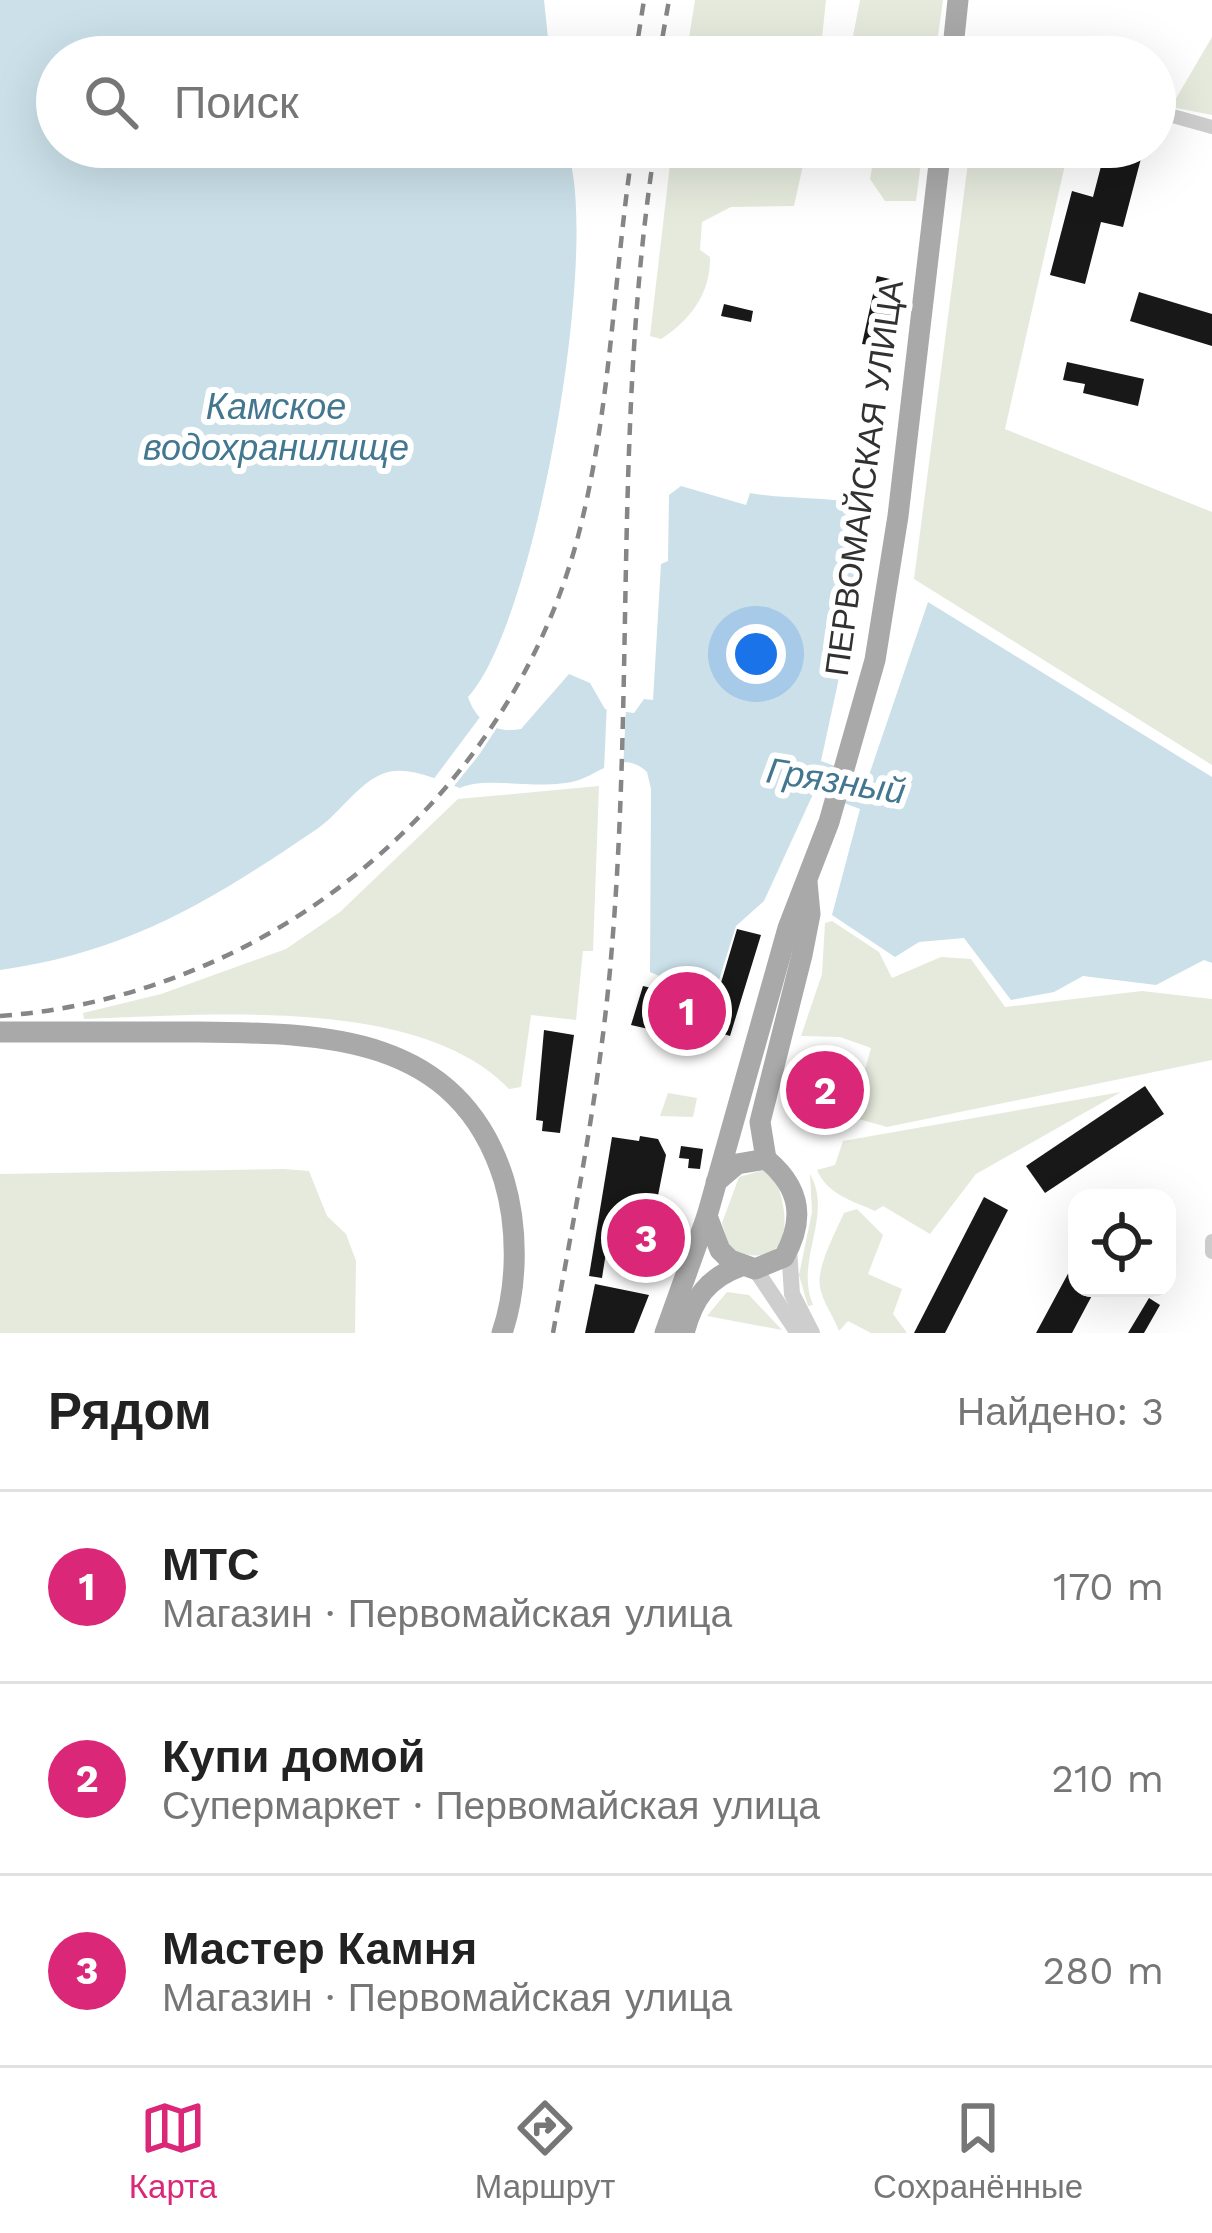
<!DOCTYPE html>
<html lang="ru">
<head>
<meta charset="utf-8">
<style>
  :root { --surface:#fff; --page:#f2f2f2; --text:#222; --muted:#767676; --line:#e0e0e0; --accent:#db2777 }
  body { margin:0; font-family:"Work Sans",sans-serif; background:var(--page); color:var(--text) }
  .controls { position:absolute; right:36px; bottom:36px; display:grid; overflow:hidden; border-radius:24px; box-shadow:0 12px 48px #0002 }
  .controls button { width:108px; height:108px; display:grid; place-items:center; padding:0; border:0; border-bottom:3px solid var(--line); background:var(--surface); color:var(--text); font:60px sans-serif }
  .you { position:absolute; left:756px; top:654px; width:42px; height:42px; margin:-30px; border:9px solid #fff; border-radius:50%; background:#1a73e8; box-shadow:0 0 0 18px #1a73e833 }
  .badge { display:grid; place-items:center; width:78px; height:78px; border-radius:50%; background:var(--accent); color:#fff; font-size:39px; font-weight:700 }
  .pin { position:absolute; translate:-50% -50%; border:6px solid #fff; box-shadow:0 3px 12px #0006 }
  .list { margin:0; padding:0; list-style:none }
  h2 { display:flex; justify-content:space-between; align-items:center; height:156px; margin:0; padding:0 48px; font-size:51px }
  h2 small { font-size:39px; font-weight:400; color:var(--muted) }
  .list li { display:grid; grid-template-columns:78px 1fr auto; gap:36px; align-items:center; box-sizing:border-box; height:192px; padding:0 48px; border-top:3px solid var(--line) }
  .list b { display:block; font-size:45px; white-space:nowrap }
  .list p { margin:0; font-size:39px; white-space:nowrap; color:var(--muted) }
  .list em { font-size:39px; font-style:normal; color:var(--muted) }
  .icon { flex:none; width:66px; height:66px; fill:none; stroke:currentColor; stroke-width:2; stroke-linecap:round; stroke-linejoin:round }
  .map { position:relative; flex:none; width:1212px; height:1333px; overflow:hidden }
  .search { position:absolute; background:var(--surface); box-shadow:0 12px 48px #0002; left:36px; right:36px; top:36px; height:132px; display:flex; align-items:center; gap:30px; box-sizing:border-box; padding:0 42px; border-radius:66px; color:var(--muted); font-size:45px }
  .sheet { height:732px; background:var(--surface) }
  nav { display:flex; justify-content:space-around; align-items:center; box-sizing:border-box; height:168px; border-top:3px solid var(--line); background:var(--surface); font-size:33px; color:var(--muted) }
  nav a { display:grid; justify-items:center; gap:6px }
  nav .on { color:var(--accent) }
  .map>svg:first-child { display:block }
</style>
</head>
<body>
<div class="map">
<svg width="1212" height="1333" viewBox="0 0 1212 1333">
  <rect width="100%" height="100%" fill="#fff"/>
  <g fill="#e5eadd">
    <path d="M 695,0 L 826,0 L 820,57 L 686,57 Z"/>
    <path d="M 860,0 L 943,0 L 935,57 L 849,57 Z"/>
    <path d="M 1212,37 L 1212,115 L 1171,107 Z"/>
    <path d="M 672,147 L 807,147 L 794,206 L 731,207 L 702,222 L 700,250 L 710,257 C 711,292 691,320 661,339 L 650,336 Z"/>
    <path d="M 876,147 L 923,147 L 916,201 L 885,201 L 870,179 Z"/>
    <path d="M 970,147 L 1069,147 L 1005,429 L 1212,512 L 1212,765 L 914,579 Z"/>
    <path d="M 599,786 L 593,951 L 583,951 L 576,1020 L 531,1015 L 521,1087 L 509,1089 C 420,995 204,1015 84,1019 L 83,1013 L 161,994 L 286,949 L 340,912 L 458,799 Z"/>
    <path d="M 832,921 L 879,952 L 892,978 L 941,957 L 971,959 L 1005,1007 L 1142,991 L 1212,999 L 1212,1060 L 887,1127 L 855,1118 L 854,1110 L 871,1048 L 840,1037 L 801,1036 L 822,974 L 825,923 Z"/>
    <path d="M 1121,1092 L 976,1174 L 930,1234 L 883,1206 L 875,1211 C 851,1200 828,1195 817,1170 L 835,1165 L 843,1141 Z"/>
    <path d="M 668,1093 L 697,1098 L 693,1117 L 660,1116 Z"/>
    <path d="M 284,1169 L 309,1171 L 327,1216 L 346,1234 L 356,1261 L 355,1333 L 0,1333 L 0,1174 Z"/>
    <path d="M 764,1170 L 772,1173 C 793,1213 793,1276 730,1249 L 722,1223 L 739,1177 Z"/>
    <path d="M 810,1174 C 834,1216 794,1260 813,1305 L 808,1306 L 799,1275 L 812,1212 Z"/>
    <path d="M 857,1209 L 883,1235 L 868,1274 L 902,1289 L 893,1314 L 907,1333 L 871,1333 L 848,1321 L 839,1331 C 834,1317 822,1301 820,1287 C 816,1268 836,1231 844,1213 Z"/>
    <path d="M 727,1292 L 749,1295 L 782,1330 L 707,1316 Z"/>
  </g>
  <path fill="#cbe0e9" d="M 0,0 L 544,0 L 550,57 L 57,57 L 57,147 L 566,147 C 603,238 536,624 468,697 C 476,721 495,734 521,729 L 569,674 L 590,683 L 605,709 L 634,713 L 644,699 L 653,700 L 661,564 L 668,561 L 669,495 L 681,486 L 746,505 L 750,493 C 789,500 826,496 864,505 L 864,562 L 821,761 L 868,778 L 928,602 L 1212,777 L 1212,963 L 1204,960 L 1156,985 L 1083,976 L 1054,992 L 1011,1000 L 964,938 L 919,942 L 895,957 L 832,915 L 860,809 L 814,792 L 764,901 L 736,926 L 713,999 L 650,972 L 651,789 L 647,772 C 623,749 600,773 579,780 C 540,792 489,775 460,788 C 437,780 404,763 380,775 C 356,786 339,814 317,829 C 212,900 129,952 0,970 Z"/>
  <g fill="#fff">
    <path d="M 607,702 L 626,707 L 623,771 L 604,771 Z"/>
    <path d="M 483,713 L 500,723 L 479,755 L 450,791 L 430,784 Z"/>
  </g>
  <g fill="#181818">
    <path d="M 1106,147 L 1144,147 L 1123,227 L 1101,222 L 1085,284 L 1050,275 L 1072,191 L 1093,197 Z"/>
    <path d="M 877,276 L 890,279 L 885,300 L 893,301 L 886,347 L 862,344 Z"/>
    <path d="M 1139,292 L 1212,314 L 1212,346 L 1130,321 Z"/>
    <path d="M 724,304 L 753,311 L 751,322 L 721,316 Z"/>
    <path d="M 1067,362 L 1144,379 L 1138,406 L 1083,393 L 1085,384 L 1063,380 Z"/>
    <path d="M 737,929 L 761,935 L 730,1036 L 657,1012 L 653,1030 L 631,1025 L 643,986 L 715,1003 Z"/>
    <path d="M 544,1030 L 574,1035 L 560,1133 L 542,1131 L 543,1121 L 536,1120 Z"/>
    <path d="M 827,1062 L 859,1080 L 851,1105 L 817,1094 Z"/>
    <path d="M 1145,1086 L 1164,1114 L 1045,1193 L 1026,1166 Z"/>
    <path d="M 640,1136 L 658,1139 L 666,1155 L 649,1241 L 609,1233 L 602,1278 L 589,1276 L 612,1137 L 639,1141 Z"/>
    <path d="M 681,1146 L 703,1149 L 700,1169 L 688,1168 L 689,1159 L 679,1158 Z"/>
    <path d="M 984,1197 L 1008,1210 L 945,1333 L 914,1333 Z"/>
    <path d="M 1077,1257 L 1077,1288 L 1096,1288 L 1072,1333 L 1036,1333 Z"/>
    <path d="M 595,1284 L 649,1295 L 634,1333 L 585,1333 Z"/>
    <path d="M 1149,1298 L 1160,1305 L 1144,1333 L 1128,1333 Z"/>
  </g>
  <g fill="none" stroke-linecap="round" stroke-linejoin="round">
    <g stroke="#cecece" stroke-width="14">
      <path d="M 1155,111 L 1212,127"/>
      <path d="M 1212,1241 L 1212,1252"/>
    </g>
    <g stroke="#cecece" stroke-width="16">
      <path d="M 789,1249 L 792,1294 L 812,1333"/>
      <path d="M 755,1269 L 798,1333"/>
    </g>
    <g stroke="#a9a9a9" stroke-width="21">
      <path d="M 952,57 L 958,0"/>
      <path d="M 0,1032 C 64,1032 128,1032 192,1032 C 319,1033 458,1032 504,1180 C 518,1227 518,1286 502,1333"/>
      <path d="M 766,1159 L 760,1122 L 802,955 L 810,914 L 807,882"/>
      <path d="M 716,1182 L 737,1164 L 766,1159 C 800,1187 806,1218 784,1257 L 755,1269 L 730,1260 L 720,1250 L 707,1216 L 788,928 L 829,822 L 875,660 L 898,516 L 941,147"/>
      <path d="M 665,1333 L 707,1216"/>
      <path d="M 684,1333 C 693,1299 707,1278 741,1266"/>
    </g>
    <g stroke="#868686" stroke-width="4.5" stroke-dasharray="12 9" stroke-linecap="butt">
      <path d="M 635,57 L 644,0"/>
      <path d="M 659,57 L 669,0"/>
      <path d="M 0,1016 C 269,996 504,803 576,544 C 611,415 613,279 633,147"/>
      <path d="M 553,1333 C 576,1205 602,1077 612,946 C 634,680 614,412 655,147"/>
    </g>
  </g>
  <g text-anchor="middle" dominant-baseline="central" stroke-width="12" stroke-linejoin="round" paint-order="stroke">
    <g font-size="33" fill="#313131" stroke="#fff">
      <text transform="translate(864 478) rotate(-82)">ПЕРВОМАЙСКАЯ УЛИЦА</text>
    </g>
    <g font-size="36" font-style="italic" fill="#43778f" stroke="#fff">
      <text x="276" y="407">Камское<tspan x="276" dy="41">водохранилище</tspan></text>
      <text transform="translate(836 781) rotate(9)">Грязный</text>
    </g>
  </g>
</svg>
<div class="controls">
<button><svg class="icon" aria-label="locate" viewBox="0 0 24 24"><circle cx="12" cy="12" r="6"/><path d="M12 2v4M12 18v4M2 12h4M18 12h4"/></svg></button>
</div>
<div class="you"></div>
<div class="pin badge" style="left:687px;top:1011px">1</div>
<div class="pin badge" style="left:825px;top:1090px">2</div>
<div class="pin badge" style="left:646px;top:1238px">3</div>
<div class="search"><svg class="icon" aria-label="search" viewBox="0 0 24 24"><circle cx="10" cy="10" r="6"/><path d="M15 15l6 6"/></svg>Поиск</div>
</div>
<section class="sheet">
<h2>Рядом<small>Найдено: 3</small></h2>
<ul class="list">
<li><span class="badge">1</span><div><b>МТС</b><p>Магазин · Первомайская улица</p></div><em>170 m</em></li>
<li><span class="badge">2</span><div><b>Купи домой</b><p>Супермаркет · Первомайская улица</p></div><em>210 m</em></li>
<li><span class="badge">3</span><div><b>Мастер Камня</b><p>Магазин · Первомайская улица</p></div><em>280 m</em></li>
</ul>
</section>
<nav>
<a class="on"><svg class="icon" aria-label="map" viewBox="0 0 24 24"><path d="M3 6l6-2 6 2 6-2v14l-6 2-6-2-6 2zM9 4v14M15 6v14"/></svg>Карта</a>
<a><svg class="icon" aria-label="directions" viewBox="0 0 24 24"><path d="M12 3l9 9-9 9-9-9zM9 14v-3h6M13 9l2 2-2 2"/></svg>Маршрут</a>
<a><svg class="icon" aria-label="saved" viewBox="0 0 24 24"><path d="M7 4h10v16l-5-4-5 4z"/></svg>Сохранённые</a>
</nav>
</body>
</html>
